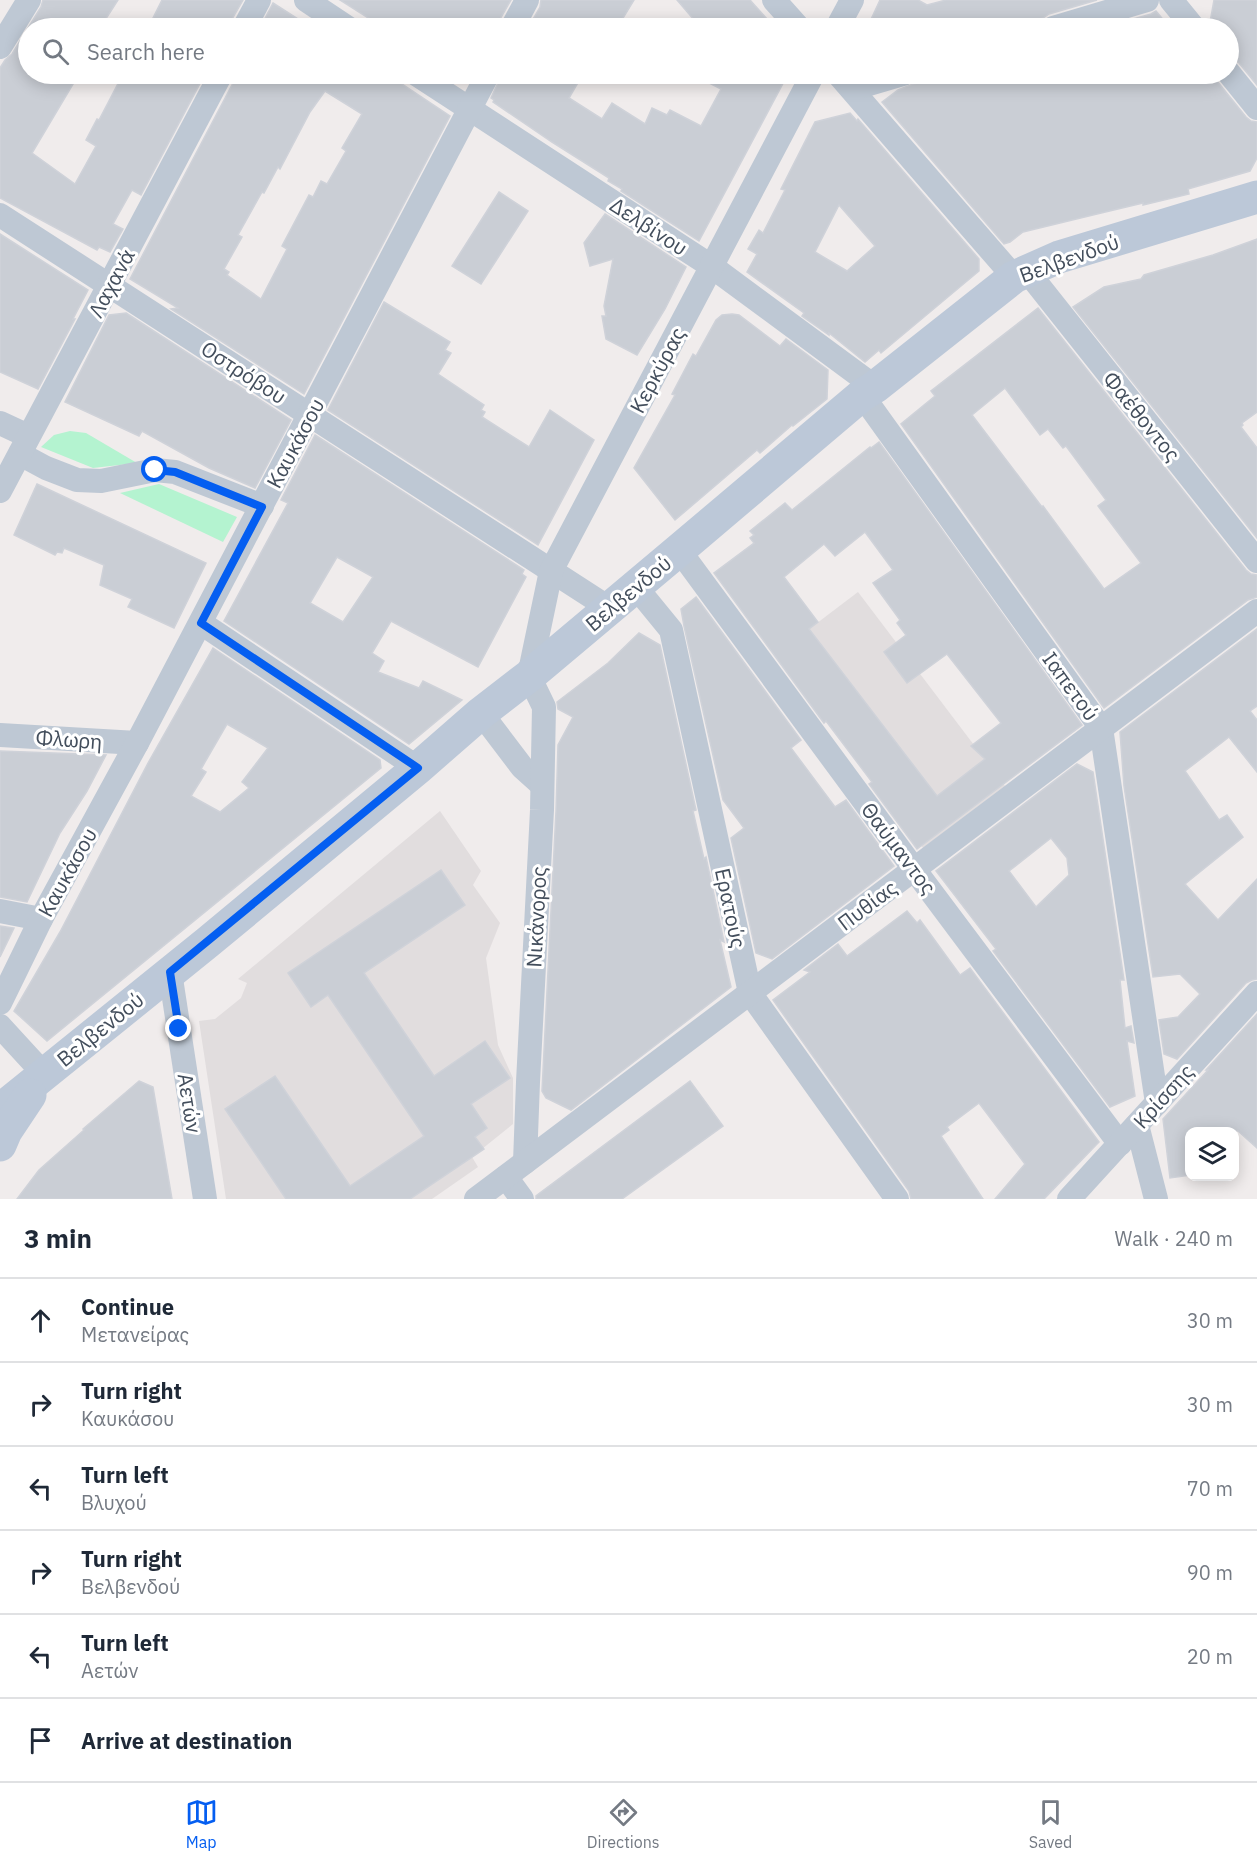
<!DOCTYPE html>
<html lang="en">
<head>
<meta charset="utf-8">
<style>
  :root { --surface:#fff; --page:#f2f2f3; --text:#1f2937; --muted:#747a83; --line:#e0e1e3; --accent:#045ef1 }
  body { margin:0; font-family:"IBM Plex Sans",sans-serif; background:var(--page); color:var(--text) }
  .controls { position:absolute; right:18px; bottom:18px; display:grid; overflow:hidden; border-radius:12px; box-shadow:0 3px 15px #0003 }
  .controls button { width:54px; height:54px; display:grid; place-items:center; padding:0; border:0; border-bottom:2px solid var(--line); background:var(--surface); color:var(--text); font:30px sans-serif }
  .stop { position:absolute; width:18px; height:18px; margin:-14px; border:4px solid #045ef1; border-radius:50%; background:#fff }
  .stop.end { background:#045ef1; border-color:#fff; box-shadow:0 2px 6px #0008 }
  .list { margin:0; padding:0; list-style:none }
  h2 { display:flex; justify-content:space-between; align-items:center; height:78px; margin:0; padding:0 24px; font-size:26px }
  h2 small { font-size:20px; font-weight:400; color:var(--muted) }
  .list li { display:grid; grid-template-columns:39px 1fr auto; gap:18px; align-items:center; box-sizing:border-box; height:84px; padding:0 24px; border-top:2px solid var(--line) }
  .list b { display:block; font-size:22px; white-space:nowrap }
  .list p { margin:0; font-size:20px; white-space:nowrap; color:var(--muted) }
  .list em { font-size:20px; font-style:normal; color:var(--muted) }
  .icon { flex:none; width:33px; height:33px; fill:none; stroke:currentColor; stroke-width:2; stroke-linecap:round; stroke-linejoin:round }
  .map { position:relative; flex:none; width:1257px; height:1199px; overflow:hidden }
  .search { position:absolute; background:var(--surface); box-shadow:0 3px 15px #0003; left:18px; right:18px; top:18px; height:66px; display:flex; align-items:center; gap:15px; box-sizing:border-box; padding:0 21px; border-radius:33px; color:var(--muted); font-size:22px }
  .sheet { height:582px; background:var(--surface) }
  nav { display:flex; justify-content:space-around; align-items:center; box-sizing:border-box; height:84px; border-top:2px solid var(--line); background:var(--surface); font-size:16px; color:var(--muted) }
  nav a { display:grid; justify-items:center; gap:3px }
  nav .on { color:var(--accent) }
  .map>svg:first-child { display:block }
</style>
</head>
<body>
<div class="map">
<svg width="1257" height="1199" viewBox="0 0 1257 1199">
  <rect width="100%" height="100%" fill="#f0ecec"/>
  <g fill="#e1ddde">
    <path d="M 858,592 L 1005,786 L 923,848 L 775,655 Z"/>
    <path d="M 440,811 L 481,871 L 473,885 L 500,923 L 486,958 L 498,1045 L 513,1078 L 513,1124 L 472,1157 L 478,1167 L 432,1199 L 226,1199 L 199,1021 L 215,1019 L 241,998 L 247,983 L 238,979 Z"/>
  </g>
  <g fill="#b4f3d0">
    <path d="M 70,431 L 86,433 L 137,463 L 93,468 L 41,447 L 54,435 Z"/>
    <path d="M 159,484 L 237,517 L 223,542 L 120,493 Z"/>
  </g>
  <g fill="#caced5" stroke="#cfd2d9" stroke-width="1.5" fill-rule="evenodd">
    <path d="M 43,0 L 118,0 L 100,28 L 28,28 L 28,74 L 79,74 L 32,153 L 75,184 L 96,146 L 86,140 L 97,119 L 99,120 L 123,74 L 205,74 L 141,195 L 132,190 L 113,224 L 123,229 L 110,252 L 99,247 L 97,250 L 0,198 L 0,68 L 5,60 L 12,54 L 41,7 Z"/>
    <path d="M 162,0 L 243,0 L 231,21 L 230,28 L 148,28 Z"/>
    <path d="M 340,0 L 511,0 L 499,21 L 498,28 L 384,28 Z"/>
    <path d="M 541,0 L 634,0 L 617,28 L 528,28 L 540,7 Z"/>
    <path d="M 677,0 L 750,0 L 775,28 L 701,28 Z"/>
    <path d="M 880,0 L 918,0 L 927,5 L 946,0 L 1097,0 L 1049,14 L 1043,18 L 1002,28 L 867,28 Z"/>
    <path d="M 1214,0 L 1257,0 L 1257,85 L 1239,63 L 1234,59 L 1228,58 L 1228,28 L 1209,28 Z"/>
    <path d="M 273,3 L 312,28 L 260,28 Z"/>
    <path d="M 1156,11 L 1170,28 L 1101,28 L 1151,14 Z"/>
    <path d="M 235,74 L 387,74 L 450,116 L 304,394 L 171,309 L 178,308 L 130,279 L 234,81 ZM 325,91 L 362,114 L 342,148 L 346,151 L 327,184 L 321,181 L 313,197 L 309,195 L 282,246 L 287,249 L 261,299 L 227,275 L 229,272 L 224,269 L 242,237 L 238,235 L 262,192 L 264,193 L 278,167 L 280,169 L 310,112 Z"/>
    <path d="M 502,74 L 583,74 L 569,98 L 602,119 L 612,103 L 645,124 L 652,108 L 667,115 L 670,110 L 701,126 L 721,89 L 692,74 L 788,74 L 699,241 L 621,191 L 622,189 L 608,181 L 609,178 L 552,142 L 493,102 L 494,100 L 491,98 Z"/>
    <path d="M 953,74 L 1214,74 L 1217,81 L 1246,117 L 1251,121 L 1257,122 L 1257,158 L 1250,171 L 1188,189 L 1189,194 L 1143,205 L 1143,203 L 1097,214 L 1023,232 L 1010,242 L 1004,244 L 882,102 L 898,90 L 913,84 Z"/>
    <path d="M 850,113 L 857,121 L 858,119 L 979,259 L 979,271 L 881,353 L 879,350 L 865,362 L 829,333 L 829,335 L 802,316 L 804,313 L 747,272 L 757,254 L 748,249 L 759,230 L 763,233 L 785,190 L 781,189 L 815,122 ZM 839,205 L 875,246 L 847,271 L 815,252 Z"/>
    <path d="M 499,192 L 528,211 L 481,284 L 452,266 Z"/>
    <path d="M 605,214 L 686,267 L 665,309 L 637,355 L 606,339 L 602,316 L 606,316 L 604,306 L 613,259 L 590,266 L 584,243 Z"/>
    <path d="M 0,234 L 88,290 L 73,319 L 75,319 L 38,389 L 0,372 Z"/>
    <path d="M 1257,239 L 1257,412 L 1242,423 L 1243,425 L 1241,427 L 1257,448 L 1257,538 L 1073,307 L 1104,287 L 1141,279 L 1144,275 L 1213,255 Z"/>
    <path d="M 384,302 L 450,342 L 445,350 L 451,353 L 438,374 L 484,405 L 481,410 L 485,412 L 482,417 L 529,447 L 550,410 L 594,440 L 538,545 L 328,410 Z"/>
    <path d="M 1038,308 L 1246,570 L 1251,574 L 1257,575 L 1257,597 L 1248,600 L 1104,708 L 901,424 L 935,396 L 931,391 ZM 1005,388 L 1040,435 L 1048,429 L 1063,448 L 1066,446 L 1106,500 L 1098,506 L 1141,563 L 1104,589 L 1043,506 L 1042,507 L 972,415 Z"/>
    <path d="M 126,313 L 291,420 L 255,488 L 209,468 L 142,431 L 139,436 L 65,402 L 109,315 Z"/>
    <path d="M 732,314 L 739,315 L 780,346 L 786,339 L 828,370 L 827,399 L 793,426 L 792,425 L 760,453 L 757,450 L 675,520 L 634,468 L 675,395 L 672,394 L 693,354 L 696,356 L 716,320 L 722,315 Z"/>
    <path d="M 315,435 L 524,570 L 522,574 L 526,577 L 478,667 L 391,621 L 372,653 L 384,661 L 378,672 L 419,688 L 423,681 L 462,700 L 409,744 L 224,621 L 288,503 L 281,500 ZM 337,557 L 373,577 L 343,622 L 310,603 Z"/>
    <path d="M 879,442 L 1082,725 L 917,849 L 869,784 L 872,782 L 826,721 L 824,723 L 714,573 L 754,543 L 750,538 L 754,535 L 750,531 L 785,503 L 792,510 L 870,447 L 871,448 ZM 865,532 L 893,570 L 873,583 L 900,620 L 897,623 L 906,635 L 884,652 L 907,683 L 947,654 L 1001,723 L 971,746 L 985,759 L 937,796 L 809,629 L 818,622 L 784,577 L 824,544 L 835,556 Z"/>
    <path d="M 37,484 L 206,563 L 174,628 L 128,607 L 132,599 L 100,585 L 104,565 L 64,548 L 62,553 L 57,552 L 55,555 L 14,535 Z"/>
    <path d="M 696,597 L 801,740 L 791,748 L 835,807 L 846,800 L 894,866 L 772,959 L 756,953 L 731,838 L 744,828 L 723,800 L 684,626 L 681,609 Z"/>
    <path d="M 1257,629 L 1257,706 L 1250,711 L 1257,720 L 1257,772 L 1229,737 L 1185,771 L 1219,820 L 1227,815 L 1243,837 L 1185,884 L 1218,920 L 1257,879 L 1257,979 L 1252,980 L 1246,983 L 1177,1059 L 1164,1054 L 1159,1020 L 1178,1017 L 1200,994 L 1180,974 L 1153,977 L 1124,786 L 1120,732 Z"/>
    <path d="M 639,633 L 660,645 L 696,810 L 693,811 L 704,859 L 706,857 L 724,942 L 720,940 L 731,987 L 571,1110 L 546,1098 L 542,1091 L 556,811 L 558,745 L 573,717 L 558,709 L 557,702 L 608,663 Z"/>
    <path d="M 213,648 L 380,760 L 381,768 L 47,1041 L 14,1011 L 60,932 L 148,763 ZM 227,724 L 268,748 L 242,782 L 249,788 L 220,812 L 191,796 L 206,772 L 201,769 Z"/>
    <path d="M 0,751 L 106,755 L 87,791 L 60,833 L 27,902 L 0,897 Z"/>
    <path d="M 1077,764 L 1093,772 L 1124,980 L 1120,980 L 1125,1028 L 1131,1026 L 1134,1043 L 1127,1041 L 1135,1096 L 1110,1107 L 993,951 L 996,949 L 936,871 ZM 1051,838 L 1067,858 L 1069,875 L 1036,907 L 1009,871 Z"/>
    <path d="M 441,870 L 465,905 L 364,973 L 434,1076 L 485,1041 L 510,1078 L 471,1104 L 487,1128 L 475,1137 L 484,1149 L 410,1199 L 286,1199 L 225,1109 L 275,1076 L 350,1186 L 424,1136 L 328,995 L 311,1007 L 288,973 Z"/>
    <path d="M 907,911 L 917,923 L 920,920 L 960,975 L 970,968 L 1099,1142 L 1044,1199 L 995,1199 L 1025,1164 L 979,1103 L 947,1127 L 949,1130 L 941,1136 L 983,1199 L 911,1199 L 909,1191 L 773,1000 L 810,972 L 804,970 L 838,944 L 847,956 Z"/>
    <path d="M 0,926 L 14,928 L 0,957 Z"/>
    <path d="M 1257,1014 L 1257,1148 L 1238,1131 L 1190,1131 L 1190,1175 L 1170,1178 L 1163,1119 L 1208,1070 L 1206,1070 Z"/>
    <path d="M 139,1081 L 153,1087 L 172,1199 L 17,1199 L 39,1170 L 84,1130 L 83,1129 Z"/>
    <path d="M 690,1081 L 723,1126 L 622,1199 L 536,1199 L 536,1196 Z"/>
  </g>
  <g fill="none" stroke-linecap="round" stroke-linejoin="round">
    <g stroke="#bec8d4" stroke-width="24">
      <path d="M 306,0 L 348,28"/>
      <path d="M 774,0 L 799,28"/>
      <path d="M 1171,0 L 1194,28"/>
      <path d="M 244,28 L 259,0"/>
      <path d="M 512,28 L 527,0"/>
      <path d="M 837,28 L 852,0"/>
      <path d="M 1053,28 L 1147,0"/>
      <path d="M 0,47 L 29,0"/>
      <path d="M 1228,72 L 1257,108"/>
      <path d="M 416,74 L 711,266 L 875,387"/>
      <path d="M 838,74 L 1014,277"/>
      <path d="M 852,89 L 903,74"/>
      <path d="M 0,215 L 609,608"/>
      <path d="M 1027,271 L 1257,561"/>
      <path d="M 862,395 L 1101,728 L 1157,1103"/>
      <path d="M 0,423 L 28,436"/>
      <path d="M 20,454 L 46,468 L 77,480 L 101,481 L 155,470 L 175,472 L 262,506"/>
      <path d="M 0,491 L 221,74"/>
      <path d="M 679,550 L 914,869 L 1120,1144"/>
      <path d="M 635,586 L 671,630 L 750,993 L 897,1199"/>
      <path d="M 201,623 L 418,768"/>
      <path d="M 481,713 L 522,767 L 542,785"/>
      <path d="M 0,735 L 137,743"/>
      <path d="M 0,911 L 41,919"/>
      <path d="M 170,972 L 205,1199"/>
      <path d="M 0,1003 L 41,919 L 137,743 L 488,74"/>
      <path d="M 0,1026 L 44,1074"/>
      <path d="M 1137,1125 L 1156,1199"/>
      <path d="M 525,1162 L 528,1082 L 542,810 L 544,707 L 529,676 L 551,571 L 813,74"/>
      <path d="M 506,1177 L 522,1199"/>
      <path d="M 476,1199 L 1257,611"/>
      <path d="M 1069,1199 L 1257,993"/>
    </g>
    <g stroke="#bcc8d8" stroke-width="33">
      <path d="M 0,1110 L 208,942 L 418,768 L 481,713 L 529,676 L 679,550 L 862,395 L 875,387 L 1014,277 L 1059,257 L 1257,197"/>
      <path d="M 0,1145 L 6,1131 L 30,1095"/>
    </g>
  </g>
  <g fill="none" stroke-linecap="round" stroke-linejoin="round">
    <path stroke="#045ef1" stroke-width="8" d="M 155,470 L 175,472 L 262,507 L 201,623 L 418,768 L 170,972 L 179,1029"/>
  </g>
  <g text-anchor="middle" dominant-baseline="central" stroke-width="6" stroke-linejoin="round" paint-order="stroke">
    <g font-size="21" fill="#434e5c" stroke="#fff">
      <text transform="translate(649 226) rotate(33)">Δελβίνου</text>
      <text transform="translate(1069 258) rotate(-20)">Βελβενδού</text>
      <text transform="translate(111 283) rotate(-62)">Λαχανά</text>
      <text transform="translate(657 370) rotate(-62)">Κερκύρας</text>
      <text transform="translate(244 372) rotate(33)">Οστρόβου</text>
      <text transform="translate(1142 416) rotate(51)">Φαέθοντος</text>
      <text transform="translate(295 443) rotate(-62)">Καυκάσου</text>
      <text transform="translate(628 593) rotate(-40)">Βελβενδού</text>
      <text transform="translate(1071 686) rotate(54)">Ιαπετού</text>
      <text transform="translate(69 739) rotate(4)">Φλωρη</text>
      <text transform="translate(899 848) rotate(53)">Θαύμαντος</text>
      <text transform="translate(67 872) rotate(-61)">Καυκάσου</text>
      <text transform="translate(867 905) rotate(-37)">Πυθίας</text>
      <text transform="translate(731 908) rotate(78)">Ερατούς</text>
      <text transform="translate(536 917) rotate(-87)">Νικάνορος</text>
      <text transform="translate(100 1029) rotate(-39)">Βελβενδού</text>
      <text transform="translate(1163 1096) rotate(-48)">Κρίσσης</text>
      <text transform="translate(190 1103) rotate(81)">Αετών</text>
    </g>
  </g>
</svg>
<div class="controls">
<button><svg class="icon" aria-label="layers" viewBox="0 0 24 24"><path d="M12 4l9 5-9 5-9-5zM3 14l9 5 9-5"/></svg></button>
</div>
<div class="stop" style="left:155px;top:470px"></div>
<div class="stop end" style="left:179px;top:1029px"></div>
<div class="search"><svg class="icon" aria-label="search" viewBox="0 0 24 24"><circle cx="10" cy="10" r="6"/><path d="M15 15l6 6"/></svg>Search here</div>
</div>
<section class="sheet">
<h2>3 min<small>Walk · 240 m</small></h2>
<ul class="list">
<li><svg class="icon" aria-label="ahead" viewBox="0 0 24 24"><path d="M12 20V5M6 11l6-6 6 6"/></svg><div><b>Continue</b><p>Μετανείρας</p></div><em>30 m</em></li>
<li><svg class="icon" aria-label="right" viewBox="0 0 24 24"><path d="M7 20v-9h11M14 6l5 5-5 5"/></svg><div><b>Turn right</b><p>Καυκάσου</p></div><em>30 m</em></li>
<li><svg class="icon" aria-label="left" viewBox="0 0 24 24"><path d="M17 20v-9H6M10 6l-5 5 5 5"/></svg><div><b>Turn left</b><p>Βλυχού</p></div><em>70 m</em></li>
<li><svg class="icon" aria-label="right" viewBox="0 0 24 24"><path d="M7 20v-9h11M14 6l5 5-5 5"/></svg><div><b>Turn right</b><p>Βελβενδού</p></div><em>90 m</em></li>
<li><svg class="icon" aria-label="left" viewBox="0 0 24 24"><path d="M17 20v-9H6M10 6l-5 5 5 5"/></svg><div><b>Turn left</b><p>Αετών</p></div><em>20 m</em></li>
<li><svg class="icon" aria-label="arrive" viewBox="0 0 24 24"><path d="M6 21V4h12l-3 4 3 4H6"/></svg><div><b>Arrive at destination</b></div></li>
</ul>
</section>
<nav>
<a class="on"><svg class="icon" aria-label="map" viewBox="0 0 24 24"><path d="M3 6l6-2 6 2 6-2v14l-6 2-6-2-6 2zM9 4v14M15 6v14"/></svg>Map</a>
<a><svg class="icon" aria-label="directions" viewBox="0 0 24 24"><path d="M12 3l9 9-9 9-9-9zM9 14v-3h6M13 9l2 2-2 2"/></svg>Directions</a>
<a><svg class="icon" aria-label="saved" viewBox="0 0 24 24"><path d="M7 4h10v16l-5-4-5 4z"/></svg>Saved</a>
</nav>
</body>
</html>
